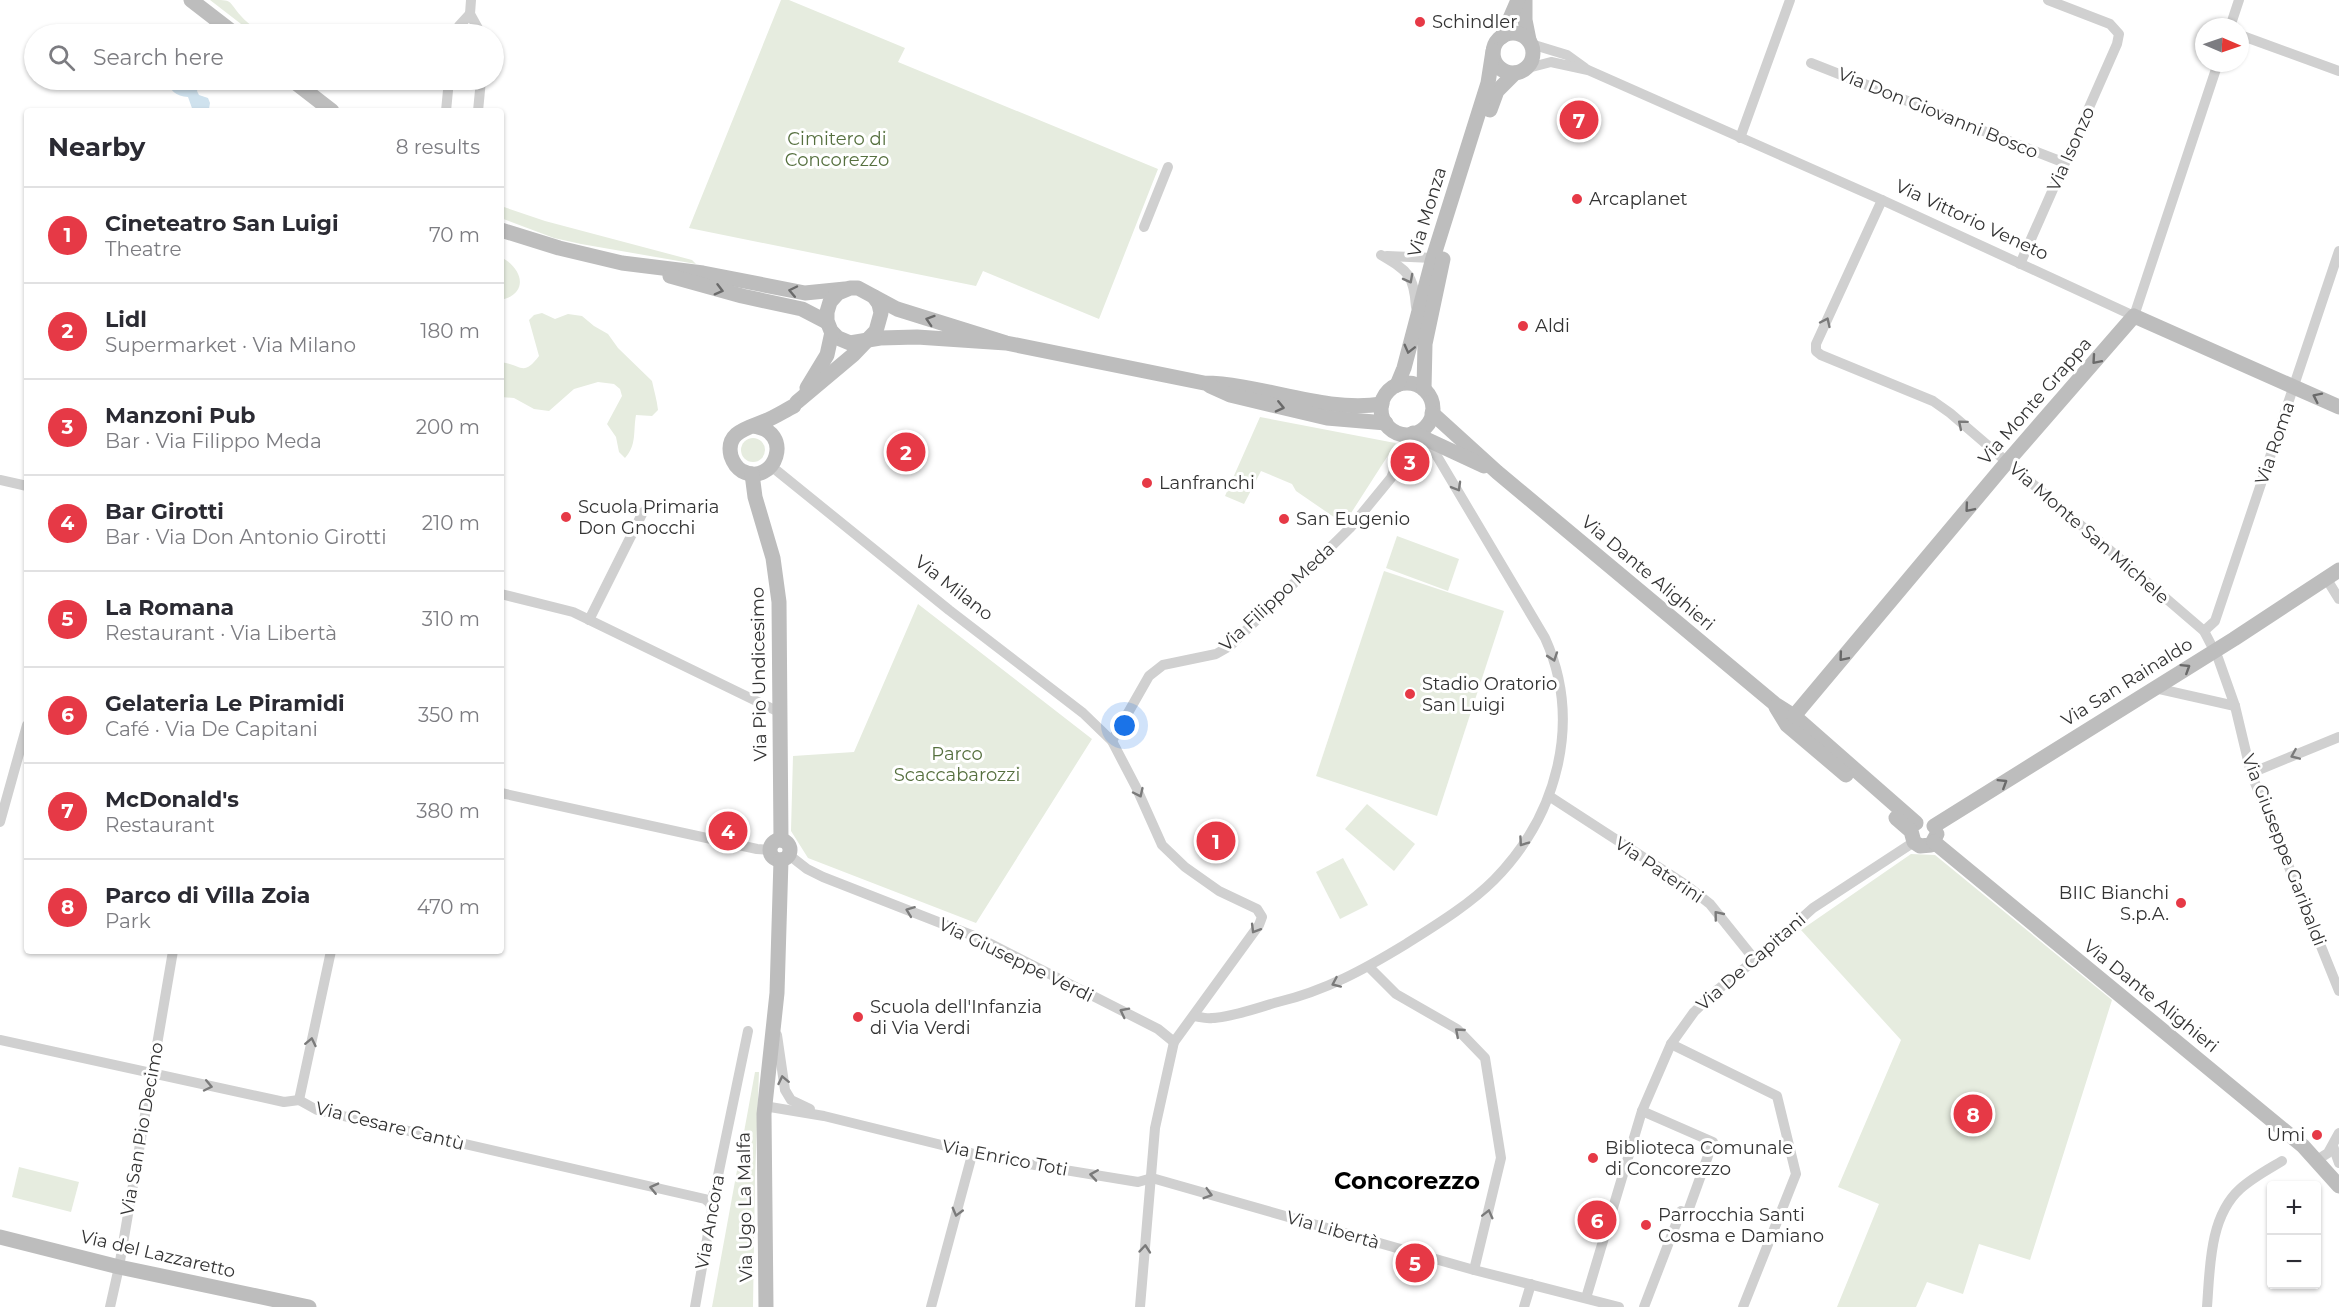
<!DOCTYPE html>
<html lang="en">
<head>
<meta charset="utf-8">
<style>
  :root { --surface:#fff; --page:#f7f7f7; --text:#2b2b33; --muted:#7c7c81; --line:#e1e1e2; --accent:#e63946 }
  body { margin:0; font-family:Montserrat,sans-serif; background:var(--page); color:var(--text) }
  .controls { position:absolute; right:18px; bottom:18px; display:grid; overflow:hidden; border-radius:6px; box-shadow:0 2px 4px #0004 }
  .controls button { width:54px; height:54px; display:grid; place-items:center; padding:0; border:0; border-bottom:2px solid var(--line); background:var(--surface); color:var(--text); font:30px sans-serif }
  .compass { position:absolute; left:2195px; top:18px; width:54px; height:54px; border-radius:50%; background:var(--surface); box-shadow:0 2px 4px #0004; rotate:92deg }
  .you { position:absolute; left:1125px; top:726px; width:21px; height:21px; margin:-15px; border:4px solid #fff; border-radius:50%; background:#1a73e8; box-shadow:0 0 0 9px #1a73e833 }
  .badge { display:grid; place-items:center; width:39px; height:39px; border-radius:50%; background:var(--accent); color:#fff; font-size:20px; font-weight:700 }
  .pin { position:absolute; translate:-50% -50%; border:3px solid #fff; box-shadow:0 2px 6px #0006 }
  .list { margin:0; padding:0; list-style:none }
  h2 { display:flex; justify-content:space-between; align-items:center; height:78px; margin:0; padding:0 24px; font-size:26px }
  h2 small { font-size:20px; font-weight:400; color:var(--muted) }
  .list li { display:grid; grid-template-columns:39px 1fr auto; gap:18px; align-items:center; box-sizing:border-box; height:96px; padding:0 24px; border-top:2px solid var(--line) }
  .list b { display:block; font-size:22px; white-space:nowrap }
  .list p { margin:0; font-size:20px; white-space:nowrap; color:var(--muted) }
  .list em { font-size:20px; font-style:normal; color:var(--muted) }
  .icon { flex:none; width:33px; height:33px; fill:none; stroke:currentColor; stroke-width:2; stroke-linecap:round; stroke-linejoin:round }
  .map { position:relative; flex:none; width:2339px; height:1307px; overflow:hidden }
  .search { position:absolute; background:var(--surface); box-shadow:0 2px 4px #0004; left:24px; top:24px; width:480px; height:66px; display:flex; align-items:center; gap:15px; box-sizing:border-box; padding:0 21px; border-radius:33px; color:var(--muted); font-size:22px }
  .panel { position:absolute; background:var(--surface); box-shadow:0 2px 4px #0004; left:24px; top:108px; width:480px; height:846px; border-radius:6px }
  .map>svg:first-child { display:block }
</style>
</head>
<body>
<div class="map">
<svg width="2339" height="1307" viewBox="0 0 2339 1307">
  <rect width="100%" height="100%" fill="#fff"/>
  <g fill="#e6ecdf">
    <path d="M 210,0 C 234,0 227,0 241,16 C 247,23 256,29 264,34 L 254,34 Z"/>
    <path d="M 781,0 L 789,0 L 905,48 L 898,62 L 1158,169 L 1099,319 L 983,271 L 976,286 L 689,228 Z"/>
    <path d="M 501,206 L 545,221 L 692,260 L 696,264 L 581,244 L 554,238 L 501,218 Z"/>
    <path d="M 501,257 C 522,268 530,293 501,300 Z"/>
    <path d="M 542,313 L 555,319 L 568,314 L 582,316 L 594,326 L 608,334 L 618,348 L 652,381 C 654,391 657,400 658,410 L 652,416 L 636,415 C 633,431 637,445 625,458 L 619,452 L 616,437 L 607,424 L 622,396 L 620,389 L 614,384 L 598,382 L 574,389 L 549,411 L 534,409 L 514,398 L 501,397 L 501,362 C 522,365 523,377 539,356 L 529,320 L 534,315 Z"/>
    <path d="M 1260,417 L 1390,442 L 1396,443 L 1344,524 L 1296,491 L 1292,484 L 1261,471 L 1244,504 L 1225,496 Z"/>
    <circle cx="753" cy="450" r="12"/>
    <path d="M 1397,536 L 1459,559 L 1448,591 L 1386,568 Z"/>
    <path d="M 1384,571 L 1504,611 L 1437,816 L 1316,776 Z"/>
    <path d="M 918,604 L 1092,739 L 976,923 L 808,858 L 791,831 L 793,756 L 854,752 Z"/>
    <path d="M 1367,804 L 1415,844 L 1394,871 L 1345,829 Z"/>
    <path d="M 1911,854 L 1935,855 L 2112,1000 L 2030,1260 L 1979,1244 L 1963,1294 L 1927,1282 L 1916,1307 L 1837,1307 L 1879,1204 L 1838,1187 L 1901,1040 L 1801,930 Z"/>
    <path d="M 1343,858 L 1368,905 L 1340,919 L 1316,872 Z"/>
    <path d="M 755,1072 L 759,1072 L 755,1178 L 753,1307 L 712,1307 Z"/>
    <path d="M 19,1167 L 79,1182 L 71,1212 L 12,1197 Z"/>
  </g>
  <path fill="#cfe2ee" d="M 169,80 L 201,80 L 197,91 L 199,95 L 208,98 L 210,103 L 209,109 L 193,111 L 188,97 C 176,96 169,91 169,80 Z"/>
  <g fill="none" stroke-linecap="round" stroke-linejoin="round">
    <g stroke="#d0d0d0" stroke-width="10">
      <path d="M 471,0 L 470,14 L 481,34"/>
      <path d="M 2230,27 L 2239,0"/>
      <path d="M 456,34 L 459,26 L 470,14"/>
      <path d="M 2240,35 L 2339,71"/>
      <path d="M 1531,44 L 1567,55 L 1585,68"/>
      <path d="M 1811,63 L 2065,163"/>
      <path d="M 1528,68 L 1551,62 L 1588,70 L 1882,200 L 2134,316 L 2218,63"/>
      <path d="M 446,111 L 449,80"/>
      <path d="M 478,111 L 481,80"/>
      <path d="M 1740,138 L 1790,0"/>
      <path d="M 1882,200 L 1816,344 L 1816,351 L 1821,355 L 1933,401 L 1950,413 L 2204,631 L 2218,658 L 2235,706 L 2251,773 L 2339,991"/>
      <path d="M 1144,227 L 1168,167"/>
      <path d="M 1381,255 C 1408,271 1414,275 1416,307"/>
      <path d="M 1387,256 L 1433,258"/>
      <path d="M 2020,264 L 2117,44 L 2119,34 L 2110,24 L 2048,0"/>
      <path d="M 771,466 L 949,610 L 1083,713 L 1112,741 L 1136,787 L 1162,845 L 1185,867 L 1219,891 L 1257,909 L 1262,917 L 1259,925 L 1174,1042 L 1155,1128 L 1140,1307"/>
      <path d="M 0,480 L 27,486"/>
      <path d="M 2326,578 L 2339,599"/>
      <path d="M 501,594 L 573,612 L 781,713"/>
      <path d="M 589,620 L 643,512"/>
      <path d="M 2204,631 L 2215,621 L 2339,251"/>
      <path d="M 2155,688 L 2235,706"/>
      <path d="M 1112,741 L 1149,676 L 1163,665 L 1216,654 L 1230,646 L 1350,528 L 1391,478 L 1402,450"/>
      <path d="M 2251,773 L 2339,737"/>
      <path d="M 501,793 L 757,849 L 770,850"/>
      <path d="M 1549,796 L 1686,885 L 1710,904 L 1755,960"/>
      <path d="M 0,822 L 27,725"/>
      <path d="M 789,855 L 807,869 L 823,877 L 979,938 L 1158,1029 L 1174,1042"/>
      <path d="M 1369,967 L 1396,994 L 1457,1029 L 1485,1058 L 1501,1158 L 1474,1270"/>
      <path d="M 1194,1016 C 1200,1017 1207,1019 1212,1018 C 1230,1018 1260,1007 1278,1002 C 1325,991 1365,969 1406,944 C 1436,925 1469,905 1494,880 C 1557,816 1583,722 1545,638 L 1428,441"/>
      <path d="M 777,1035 L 785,1090 L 791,1100 L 810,1109"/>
      <path d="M 0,1040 L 284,1102 L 299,1100"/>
      <path d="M 1671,1044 L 1777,1096 L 1796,1174 L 1743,1307"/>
      <path d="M 299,1100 L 317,1110 L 705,1199 L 710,1203"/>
      <path d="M 299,1100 L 331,951"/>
      <path d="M 764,1106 L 824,1116 L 962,1150 C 975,1156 989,1156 1004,1160 L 1138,1182 L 1152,1178"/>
      <path d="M 1642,1111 L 1713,1142 L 1687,1214 L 1681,1211 L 1644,1307"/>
      <path d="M 2333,1146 L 2339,1163"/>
      <path d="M 2317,1160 L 2328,1153 L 2339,1133"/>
      <path d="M 1152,1178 L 1474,1270 L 1619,1307"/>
      <path d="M 1586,1298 L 1642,1111 L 1671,1044 L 1694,1012 L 1716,991 L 1755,960 L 1813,908 L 1914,842"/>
      <path d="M 110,1307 L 119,1267 L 173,951"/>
      <path d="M 695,1307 L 712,1211 L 710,1203 L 715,1190 L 748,1031"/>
      <path d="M 931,1307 L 972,1155"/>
      <path d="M 1524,1307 L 1531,1284"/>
      <path d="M 2207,1307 C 2210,1269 2209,1217 2240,1189 C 2252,1178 2267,1170 2282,1161"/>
    </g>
    <g stroke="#bdbdbd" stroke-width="15">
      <path d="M 191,0 L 235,34"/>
      <path d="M 1525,0 L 1525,20 L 1529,40"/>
      <circle cx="1513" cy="53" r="20"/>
      <path d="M 1502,37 L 1518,0"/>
      <path d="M 292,80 L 332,111"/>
      <path d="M 1490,110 L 1497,91 L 1515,73"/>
      <path d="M 501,230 L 559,248 L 622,263 L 703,273 L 805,293 L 845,289"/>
      <path d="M 670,276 L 742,296 L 802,309 L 827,322"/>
      <path d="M 1006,343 L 917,337 L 880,338 L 850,343 L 838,338 L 831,331 L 827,321 L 827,312 L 830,302 L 838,293 L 850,288 L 858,288 L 897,309 L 1006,343 L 1204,383 C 1264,384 1322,413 1382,404"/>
      <circle cx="1407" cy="409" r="26"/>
      <path d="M 1397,385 L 1404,368 L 1433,258 L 1488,83 L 1493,51"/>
      <path d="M 1210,386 L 1230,395 L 1327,418 L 1386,423"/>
      <path d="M 807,388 L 827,355 L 832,332"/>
      <path d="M 1424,389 L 1425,344 L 1443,259"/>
      <path d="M 797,402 L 853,355 L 876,331 L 881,313 L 879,304 L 874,297"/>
      <path d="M 1432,413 L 1497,472 L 1775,704 L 1794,716 L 1916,823"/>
      <path d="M 752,426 C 796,430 775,488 742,471 C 737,468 733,462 731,456 C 725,432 748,428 765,421 C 775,417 784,411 794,406"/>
      <path d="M 1413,433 L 1484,466"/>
      <path d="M 752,474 L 755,497 L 773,558 L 779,602 L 781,840"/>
      <path d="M 1776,707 L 1787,725 L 1846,775"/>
      <path d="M 1794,716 L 2007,462 L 2134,316 L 2339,407"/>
      <path d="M 1896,818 L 1911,831 L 1914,842 L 1920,846 L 1931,845 L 1937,834"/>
      <path d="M 1934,826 L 2234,639 L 2339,570"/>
      <circle cx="780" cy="850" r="10"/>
      <path d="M 1934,842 L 2303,1146 L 2339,1186"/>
      <path d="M 0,1237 L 119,1267 L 309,1307"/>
      <path d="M 766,1307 L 764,1114 L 777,993 L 781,860"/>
    </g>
  </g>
  <defs><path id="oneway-chevron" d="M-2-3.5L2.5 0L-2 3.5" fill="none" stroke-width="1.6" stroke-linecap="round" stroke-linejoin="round" transform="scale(1.5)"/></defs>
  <g stroke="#7a7a7a">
    <use href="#oneway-chevron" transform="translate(1409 279) rotate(62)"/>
    <use href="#oneway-chevron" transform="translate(1826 322) rotate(-65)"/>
    <use href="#oneway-chevron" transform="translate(1962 424) rotate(-140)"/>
    <use href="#oneway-chevron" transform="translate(1457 487) rotate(60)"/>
    <use href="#oneway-chevron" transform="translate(1553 657) rotate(71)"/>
    <use href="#oneway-chevron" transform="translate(2295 755) rotate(157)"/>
    <use href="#oneway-chevron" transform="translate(1139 793) rotate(65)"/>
    <use href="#oneway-chevron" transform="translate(1523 842) rotate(125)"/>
    <use href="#oneway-chevron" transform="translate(910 911) rotate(-159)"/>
    <use href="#oneway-chevron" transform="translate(1718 915) rotate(-129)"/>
    <use href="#oneway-chevron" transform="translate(1255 929) rotate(121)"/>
    <use href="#oneway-chevron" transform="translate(1336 983) rotate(156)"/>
    <use href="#oneway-chevron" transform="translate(1124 1012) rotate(-153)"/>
    <use href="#oneway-chevron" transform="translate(1459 1032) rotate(-139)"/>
    <use href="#oneway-chevron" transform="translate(311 1042) rotate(-78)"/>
    <use href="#oneway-chevron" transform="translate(783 1080) rotate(-102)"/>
    <use href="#oneway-chevron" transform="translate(208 1086) rotate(12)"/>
    <use href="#oneway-chevron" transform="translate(1094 1175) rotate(-171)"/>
    <use href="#oneway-chevron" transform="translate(654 1188) rotate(-167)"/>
    <use href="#oneway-chevron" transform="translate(1208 1194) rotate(16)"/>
    <use href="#oneway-chevron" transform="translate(957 1212) rotate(105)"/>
    <use href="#oneway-chevron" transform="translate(1488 1214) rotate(-76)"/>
    <use href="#oneway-chevron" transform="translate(1145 1249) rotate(-85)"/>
  </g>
  <g stroke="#6a6a6a">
    <use href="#oneway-chevron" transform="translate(719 290) rotate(15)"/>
    <use href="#oneway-chevron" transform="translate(793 291) rotate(-168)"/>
    <use href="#oneway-chevron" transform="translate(930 320) rotate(-162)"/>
    <use href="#oneway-chevron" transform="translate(1409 349) rotate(104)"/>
    <use href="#oneway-chevron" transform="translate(2096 360) rotate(131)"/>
    <use href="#oneway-chevron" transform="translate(2317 397) rotate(-154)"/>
    <use href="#oneway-chevron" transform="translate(1280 407) rotate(13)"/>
    <use href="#oneway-chevron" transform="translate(1969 508) rotate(130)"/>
    <use href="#oneway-chevron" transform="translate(1843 657) rotate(130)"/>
    <use href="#oneway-chevron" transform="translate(2186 668) rotate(-32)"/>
    <use href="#oneway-chevron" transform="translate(2003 783) rotate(-32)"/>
  </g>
  <g fill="#e63946" stroke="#fff" stroke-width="2">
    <circle cx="1420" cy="22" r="6"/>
    <circle cx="1577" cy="199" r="6"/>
    <circle cx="1523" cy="326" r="6"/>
    <circle cx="1147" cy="483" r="6"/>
    <circle cx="566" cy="517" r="6"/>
    <circle cx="1284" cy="519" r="6"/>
    <circle cx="1410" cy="694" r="6"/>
    <circle cx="2181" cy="903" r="6"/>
    <circle cx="858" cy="1017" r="6"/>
    <circle cx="2317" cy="1135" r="6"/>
    <circle cx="1593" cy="1158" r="6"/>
    <circle cx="1646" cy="1225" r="6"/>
  </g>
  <g text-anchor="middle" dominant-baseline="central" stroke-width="6" stroke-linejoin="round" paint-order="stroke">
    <g font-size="18" fill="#333" stroke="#fff" text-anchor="start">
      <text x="1432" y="22">Schindler</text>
      <text x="1589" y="199">Arcaplanet</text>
      <text x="1535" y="326">Aldi</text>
      <text x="1159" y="483">Lanfranchi</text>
      <text x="578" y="507">Scuola Primaria<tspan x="578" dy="21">Don Gnocchi</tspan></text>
      <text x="1296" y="519">San Eugenio</text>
      <text x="1422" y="684">Stadio Oratorio<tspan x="1422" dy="21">San Luigi</tspan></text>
      <text x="2169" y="893" text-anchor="end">BIIC Bianchi<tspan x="2169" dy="21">S.p.A.</tspan></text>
      <text x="870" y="1007">Scuola dell'Infanzia<tspan x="870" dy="21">di Via Verdi</tspan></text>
      <text x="2305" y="1135" text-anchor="end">Umi</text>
      <text x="1605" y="1148">Biblioteca Comunale<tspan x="1605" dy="21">di Concorezzo</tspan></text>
      <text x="1658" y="1215">Parrocchia Santi<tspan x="1658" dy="21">Cosma e Damiano</tspan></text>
    </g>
    <g font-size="18" fill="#333" stroke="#fff">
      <text transform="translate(1938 113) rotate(22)">Via Don Giovanni Bosco</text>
      <text transform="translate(2071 149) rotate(-66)">Via Isonzo</text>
      <text transform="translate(1427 212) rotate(-73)">Via Monza</text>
      <text transform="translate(1972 220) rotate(25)">Via Vittorio Veneto</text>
      <text transform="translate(2035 401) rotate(-49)">Via Monte Grappa</text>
      <text transform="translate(2275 443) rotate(-71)">Via Roma</text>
      <text transform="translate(2089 533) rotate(41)">Via Monte San Michele</text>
      <text transform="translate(1648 573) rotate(40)">Via Dante Alighieri</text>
      <text transform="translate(954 588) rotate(38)">Via Milano</text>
      <text transform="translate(1277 597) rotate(-43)">Via Filippo Meda</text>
      <text transform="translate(759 674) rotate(-91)">Via Pio Undicesimo</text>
      <text transform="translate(2127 682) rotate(-32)">Via San Rainaldo</text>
      <text transform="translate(2284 850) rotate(69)">Via Giuseppe Garibaldi</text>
      <text transform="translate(1659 870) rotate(34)">Via Paterini</text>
      <text transform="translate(1016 960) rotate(26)">Via Giuseppe Verdi</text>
      <text transform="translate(1751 962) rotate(-41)">Via De Capitani</text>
      <text transform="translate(2151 996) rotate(39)">Via Dante Alighieri</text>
      <text transform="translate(390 1126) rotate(14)">Via Cesare Cantù</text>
      <text transform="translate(142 1129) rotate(-80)">Via San Pio Decimo</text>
      <text transform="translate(1005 1158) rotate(11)">Via Enrico Toti</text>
      <text transform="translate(745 1207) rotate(-91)">Via Ugo La Malfa</text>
      <text transform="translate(710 1222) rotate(-80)">Via Ancora</text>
      <text transform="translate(1333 1230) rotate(16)">Via Libertà</text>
      <text transform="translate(158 1254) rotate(13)">Via del Lazzaretto</text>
    </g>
    <g font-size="18" fill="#56703f" stroke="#fff">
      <text x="837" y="139">Cimitero di<tspan x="837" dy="21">Concorezzo</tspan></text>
      <text x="957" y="754">Parco<tspan x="957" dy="21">Scaccabarozzi</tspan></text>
    </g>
    <g font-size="24" font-weight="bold" fill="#000" stroke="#fff">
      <text x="1407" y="1180">Concorezzo</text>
    </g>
  </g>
</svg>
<div class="controls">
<button>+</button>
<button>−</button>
</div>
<svg class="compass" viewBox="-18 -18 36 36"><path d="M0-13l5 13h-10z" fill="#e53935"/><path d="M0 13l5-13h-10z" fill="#7c7c81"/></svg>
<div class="you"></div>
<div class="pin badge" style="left:1216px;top:841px">1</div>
<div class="pin badge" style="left:906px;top:452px">2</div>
<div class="pin badge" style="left:1410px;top:462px">3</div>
<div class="pin badge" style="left:728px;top:831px">4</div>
<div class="pin badge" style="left:1415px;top:1263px">5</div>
<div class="pin badge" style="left:1597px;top:1220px">6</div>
<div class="pin badge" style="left:1579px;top:120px">7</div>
<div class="pin badge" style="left:1973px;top:1114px">8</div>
<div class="search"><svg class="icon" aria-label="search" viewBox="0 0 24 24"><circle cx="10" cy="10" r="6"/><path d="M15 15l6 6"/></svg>Search here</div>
<section class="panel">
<h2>Nearby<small>8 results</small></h2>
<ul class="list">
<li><span class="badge">1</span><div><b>Cineteatro San Luigi</b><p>Theatre</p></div><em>70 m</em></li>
<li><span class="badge">2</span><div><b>Lidl</b><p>Supermarket · Via Milano</p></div><em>180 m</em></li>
<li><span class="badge">3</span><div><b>Manzoni Pub</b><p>Bar · Via Filippo Meda</p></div><em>200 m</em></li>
<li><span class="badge">4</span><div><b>Bar Girotti</b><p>Bar · Via Don Antonio Girotti</p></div><em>210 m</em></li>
<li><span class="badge">5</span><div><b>La Romana</b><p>Restaurant · Via Libertà</p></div><em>310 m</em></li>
<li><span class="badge">6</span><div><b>Gelateria Le Piramidi</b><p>Café · Via De Capitani</p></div><em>350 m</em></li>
<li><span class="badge">7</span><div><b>McDonald's</b><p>Restaurant</p></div><em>380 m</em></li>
<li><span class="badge">8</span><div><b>Parco di Villa Zoia</b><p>Park</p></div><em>470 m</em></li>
</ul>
</section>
</div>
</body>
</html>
